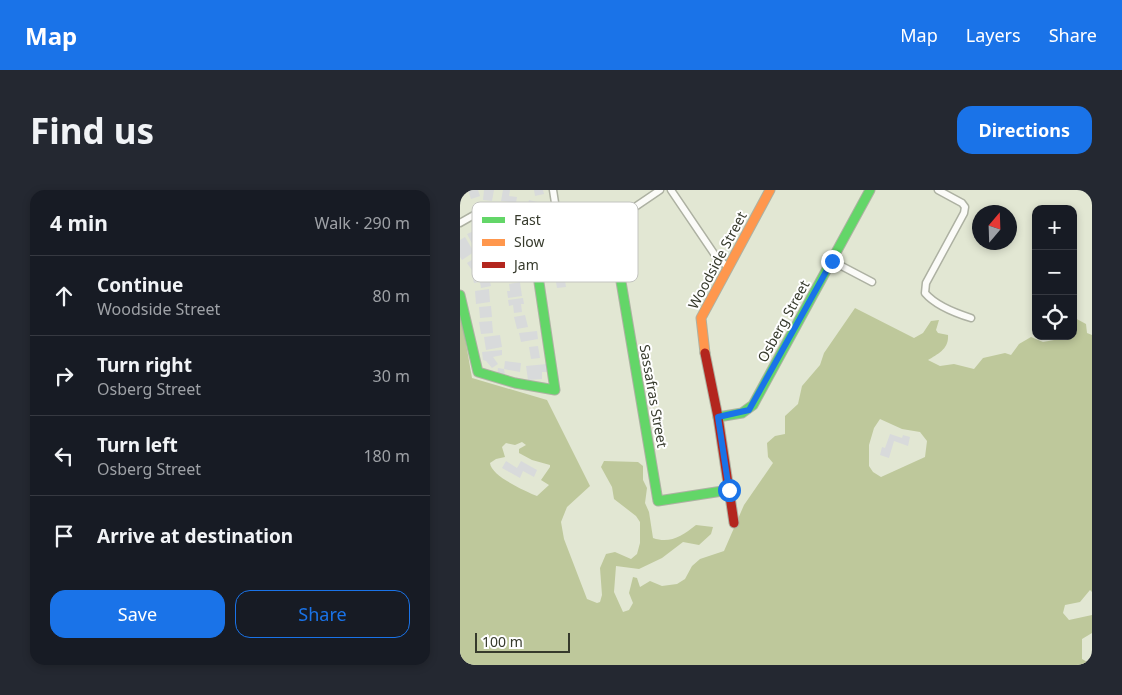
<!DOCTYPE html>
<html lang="en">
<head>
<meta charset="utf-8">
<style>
  :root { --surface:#171b24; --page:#242831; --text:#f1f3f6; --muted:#9ea1a6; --line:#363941; --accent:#1a73e8 }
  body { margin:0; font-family:"Noto Sans",sans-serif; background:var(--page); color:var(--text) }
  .controls { position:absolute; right:15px; top:15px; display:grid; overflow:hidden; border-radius:10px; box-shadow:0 2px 8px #0003 }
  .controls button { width:45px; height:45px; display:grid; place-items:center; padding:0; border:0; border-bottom:1px solid var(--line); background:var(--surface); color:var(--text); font:25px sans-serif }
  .compass { position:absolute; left:512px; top:15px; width:45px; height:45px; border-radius:50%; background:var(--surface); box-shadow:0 2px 8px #0003; rotate:19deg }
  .scale { position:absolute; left:15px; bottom:12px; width:95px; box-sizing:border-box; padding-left:5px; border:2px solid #363a2c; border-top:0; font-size:14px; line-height:18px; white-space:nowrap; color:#363a2c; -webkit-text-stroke:4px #fff; paint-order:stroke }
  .stop { position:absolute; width:15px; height:15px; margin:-11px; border:4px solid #1a73e8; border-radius:50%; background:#fff }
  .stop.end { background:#1a73e8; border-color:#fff; box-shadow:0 1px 5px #0008 }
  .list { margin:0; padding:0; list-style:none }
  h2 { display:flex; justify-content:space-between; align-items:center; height:65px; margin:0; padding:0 20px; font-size:21px }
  h2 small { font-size:16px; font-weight:400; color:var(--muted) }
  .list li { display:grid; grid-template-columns:32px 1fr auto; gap:15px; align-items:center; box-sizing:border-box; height:80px; padding:0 20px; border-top:1px solid var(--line) }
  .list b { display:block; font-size:19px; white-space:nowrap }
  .list p { margin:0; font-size:16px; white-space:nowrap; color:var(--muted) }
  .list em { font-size:16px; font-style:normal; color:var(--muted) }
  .actions { display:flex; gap:10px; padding:15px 20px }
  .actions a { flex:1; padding:11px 0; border:1px solid var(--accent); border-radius:15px; text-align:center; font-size:18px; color:var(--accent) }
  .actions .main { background:var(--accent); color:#fff }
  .icon { flex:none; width:28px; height:28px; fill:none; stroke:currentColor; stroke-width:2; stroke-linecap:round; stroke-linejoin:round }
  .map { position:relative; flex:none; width:632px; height:475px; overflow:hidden; border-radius:15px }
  header { display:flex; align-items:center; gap:30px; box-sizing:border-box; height:70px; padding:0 25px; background:var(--accent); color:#fff }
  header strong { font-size:24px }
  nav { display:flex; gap:28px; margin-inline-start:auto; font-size:18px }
  .intro { display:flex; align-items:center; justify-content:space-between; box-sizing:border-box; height:120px; padding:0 30px }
  h1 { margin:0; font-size:35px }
  .button { padding:12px 22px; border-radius:15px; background:var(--accent); color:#fff; font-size:18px; font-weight:700 }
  main { display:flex; gap:30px; padding:0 30px }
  aside { flex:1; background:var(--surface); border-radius:15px; box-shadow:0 2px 8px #0003 }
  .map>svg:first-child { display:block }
</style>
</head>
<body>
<header>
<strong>Map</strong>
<nav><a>Map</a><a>Layers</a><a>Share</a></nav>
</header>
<div class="intro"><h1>Find us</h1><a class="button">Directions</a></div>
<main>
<aside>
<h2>4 min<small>Walk · 290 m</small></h2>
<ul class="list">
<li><svg class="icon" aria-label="ahead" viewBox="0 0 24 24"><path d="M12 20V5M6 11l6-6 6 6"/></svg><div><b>Continue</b><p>Woodside Street</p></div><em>80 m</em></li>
<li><svg class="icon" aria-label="right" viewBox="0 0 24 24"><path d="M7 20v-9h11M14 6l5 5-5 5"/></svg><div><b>Turn right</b><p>Osberg Street</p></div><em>30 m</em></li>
<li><svg class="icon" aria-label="left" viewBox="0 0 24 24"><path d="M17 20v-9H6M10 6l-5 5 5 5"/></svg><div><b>Turn left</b><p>Osberg Street</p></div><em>180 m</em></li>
<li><svg class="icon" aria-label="arrive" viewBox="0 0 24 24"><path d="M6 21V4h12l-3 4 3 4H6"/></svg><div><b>Arrive at destination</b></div></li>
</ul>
<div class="actions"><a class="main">Save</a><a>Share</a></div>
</aside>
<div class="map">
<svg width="632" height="475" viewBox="0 0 632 475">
  <rect width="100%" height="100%" fill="#e2e7d3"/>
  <path fill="#bec89b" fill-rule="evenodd" d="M 395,118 L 454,148 L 463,143 L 471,131 L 479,130 L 476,140 L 478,143 L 488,145 C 489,159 478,164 468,170 L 480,176 L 494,174 L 514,179 L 523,168 L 545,163 L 551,165 L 559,154 L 571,147 L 583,152 L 594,150 L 597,146 L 613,146 L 613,127 L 626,134 L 627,143 L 632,145 L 632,402 L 630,400 L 620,412 L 605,415 L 603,423 L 609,430 L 632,425 L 632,443 L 622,449 L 622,469 L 629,473 L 629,475 L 0,475 L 0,119 L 12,188 L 87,210 L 130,296 L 107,317 L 101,332 L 104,349 L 127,409 L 137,413 L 140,412 L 142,405 L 140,378 L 146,364 L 155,362 L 171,369 L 177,364 L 180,353 L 180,332 L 176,326 L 154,309 L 152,297 L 141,277 L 144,271 L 178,272 L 183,276 L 183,290 L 187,298 L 185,313 L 189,322 L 193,348 C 210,354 222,346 236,335 L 253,337 L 251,344 L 239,355 L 223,352 L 202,368 L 179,379 L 156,376 L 154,402 L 163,422 L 169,420 L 173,413 L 169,403 L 173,387 L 177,388 L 180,397 L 190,391 L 202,396 L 217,394 L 225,389 L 232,376 L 240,369 L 264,361 L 284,315 L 313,273 L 308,267 L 307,253 L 315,246 L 325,244 L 325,226 L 338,214 L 342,196 L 360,175 L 364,163 ZM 420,229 L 442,239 L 460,242 L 467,251 L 465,267 L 421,287 L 413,282 L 409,276 L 409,255 L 414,238 ZM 62,252 L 66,255 L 59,259 L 59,263 L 72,270 L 90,275 L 90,277 L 81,290 L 89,295 L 77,306 C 65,301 31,286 30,273 L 36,269 L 45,267 L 42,257 L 46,253 L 55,255 Z"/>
  <g fill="#d8dadb">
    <path d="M 8,0 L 18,0 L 20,6 L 11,9 Z"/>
    <path d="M 24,0 L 34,0 L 32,11 L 23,10 Z"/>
    <path d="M 43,0 L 50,0 L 49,6 L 57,7 L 56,13 L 41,11 Z"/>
    <path d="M 74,0 L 83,0 L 84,4 L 75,6 Z"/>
    <path d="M 69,10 L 85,14 L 83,25 L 66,21 Z"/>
    <path d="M 23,37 L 28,46 L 24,48 L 28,54 L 16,61 L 7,44 Z"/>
    <path d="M 5,47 L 14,62 L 2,70 L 0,67 L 0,50 Z"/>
    <path d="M 21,64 L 27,74 L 14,83 L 7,73 Z"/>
    <path d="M 28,83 L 31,96 L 21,98 L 20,92 L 14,93 L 12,85 Z"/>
    <path d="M 110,83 L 111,89 L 105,90 L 106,97 L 97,98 L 95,86 Z"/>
    <path d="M 60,92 L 62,106 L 48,108 L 47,101 L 50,101 L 49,94 Z"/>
    <path d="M 29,99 L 30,112 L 16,114 L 15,101 Z"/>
    <path d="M 63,108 L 64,114 L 61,114 L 62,122 L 54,123 L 53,115 L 49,116 L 48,110 Z"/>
    <path d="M 31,116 L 32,127 L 20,128 L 19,117 Z"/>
    <path d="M 65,125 L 68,137 L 57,139 L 54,127 Z"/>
    <path d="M 32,131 L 33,143 L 21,144 L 19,132 Z"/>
    <path d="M 77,141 L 78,149 L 61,152 L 59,143 Z"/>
    <path d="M 40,145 L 42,157 L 26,160 L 24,147 Z"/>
    <path d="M 78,156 L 80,168 L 71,169 L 69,157 Z"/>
    <path d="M 42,160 L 42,165 L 33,167 L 38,174 L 32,178 L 26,171 L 23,170 L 22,162 Z"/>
    <path d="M 45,171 L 61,173 L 60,182 L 44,179 L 45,185 L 37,184 L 38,178 L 44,179 Z"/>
    <path d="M 87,174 L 88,182 L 82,182 L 82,189 L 68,190 L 66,176 Z"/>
    <path d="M 430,244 L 442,248 L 443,245 L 450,247 L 448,256 L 434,251 L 429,268 L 420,265 L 422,257 L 425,258 Z"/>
    <path d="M 46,271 L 57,278 L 61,271 L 77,280 L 74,287 L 63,281 L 60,288 L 42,278 Z"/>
  </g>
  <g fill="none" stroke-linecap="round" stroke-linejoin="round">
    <defs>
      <g id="street">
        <path d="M 93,0 L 99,38"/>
        <path d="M 211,0 L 257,68 L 268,77"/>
        <path d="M 478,0 L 502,13 L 505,17 L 504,23 L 466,93 L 465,103 C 476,116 495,123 511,128"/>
        <path d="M 0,33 L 14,25 L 23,24 L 122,42 L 135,41 L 147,36 L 200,0"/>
        <path d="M 372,71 L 412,92"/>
      </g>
      <g id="fast">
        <path d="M 147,36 L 155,56 L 198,311 L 269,300"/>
        <path d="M 0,105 L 18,182 L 55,193 L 95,200 L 70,32"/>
        <path d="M 258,227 L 282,223 L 293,215 L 410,0"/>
      </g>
      <path id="slow" d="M 245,163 L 241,128 L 310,0"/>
      <path id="jam" d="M 245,163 L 258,227 L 274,333"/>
    </defs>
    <use href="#street" stroke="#adb1a2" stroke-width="9"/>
    <use href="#fast" stroke="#adb1a2" stroke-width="11"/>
    <use href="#slow" stroke="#adb1a2" stroke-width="11"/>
    <use href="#jam" stroke="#adb1a2" stroke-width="11"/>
    <use href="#street" stroke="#fbfbf8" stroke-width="6"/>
    <use href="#fast" stroke="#63d668" stroke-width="9"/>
    <use href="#slow" stroke="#ff974d" stroke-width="9"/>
    <use href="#jam" stroke="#b3261e" stroke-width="9"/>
  </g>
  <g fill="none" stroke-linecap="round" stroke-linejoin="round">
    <path stroke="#1a73e8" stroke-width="6" d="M 269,300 L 258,227 L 289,220 L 372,71"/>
  </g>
  <g text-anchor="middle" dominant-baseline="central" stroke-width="4" stroke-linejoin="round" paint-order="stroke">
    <g font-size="14" fill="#363a2c" stroke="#fff">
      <text transform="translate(257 70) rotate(-62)">Woodside Street</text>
      <text transform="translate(323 131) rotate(-61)">Osberg Street</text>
      <text transform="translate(194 206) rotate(80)">Sassafras Street</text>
    </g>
  </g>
  <rect x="12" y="12" width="166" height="80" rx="8" fill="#fff" stroke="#c3c4c0" stroke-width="1"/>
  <rect x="22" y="27" width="23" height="6" fill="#63d668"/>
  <rect x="22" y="49" width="23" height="7" fill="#ff974d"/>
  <rect x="22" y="72" width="23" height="6" fill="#b3261e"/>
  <g font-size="14" fill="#363a2c">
    <text x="54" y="35">Fast</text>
    <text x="54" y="57">Slow</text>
    <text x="54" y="80">Jam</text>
  </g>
</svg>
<div class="controls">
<button>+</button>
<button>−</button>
<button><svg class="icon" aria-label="locate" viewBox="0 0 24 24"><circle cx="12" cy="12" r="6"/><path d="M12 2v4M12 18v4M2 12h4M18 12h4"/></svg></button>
</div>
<svg class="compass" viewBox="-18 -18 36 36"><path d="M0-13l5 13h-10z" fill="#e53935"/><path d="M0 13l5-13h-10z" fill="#9ea1a6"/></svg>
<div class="scale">100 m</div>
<div class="stop" style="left:269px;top:300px"></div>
<div class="stop end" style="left:372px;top:71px"></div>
</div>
</main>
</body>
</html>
